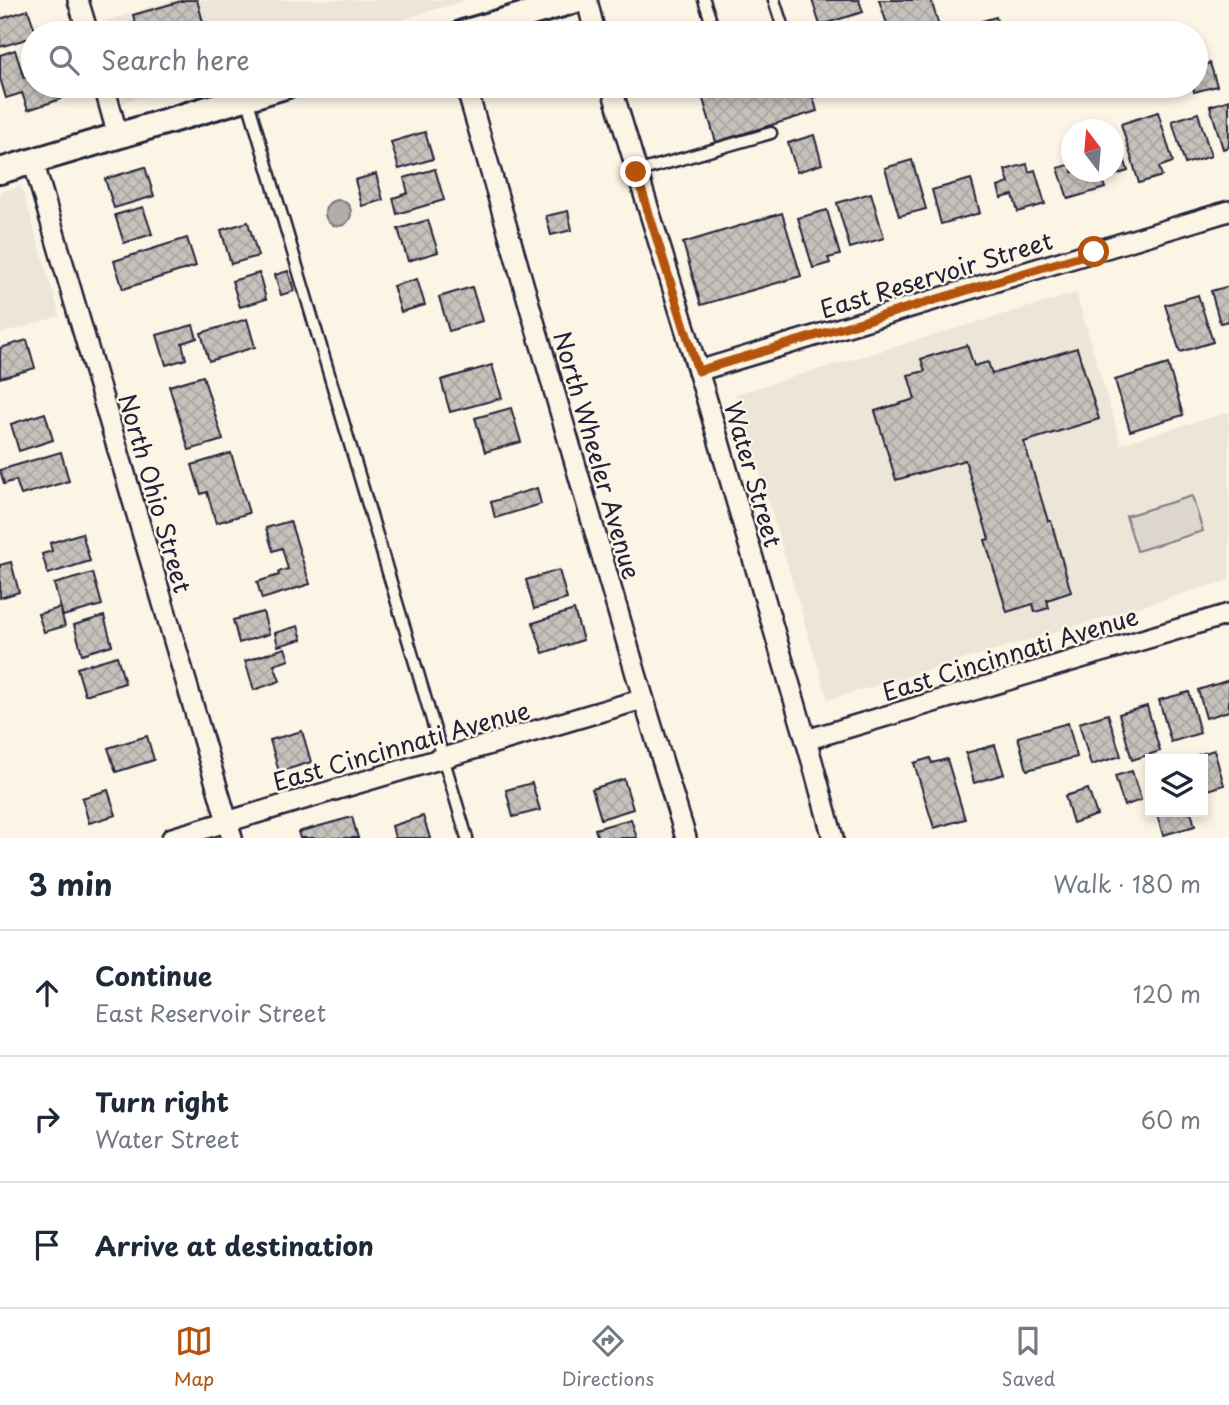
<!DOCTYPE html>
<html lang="en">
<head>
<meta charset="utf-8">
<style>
  :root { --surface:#fff; --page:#f6f6f7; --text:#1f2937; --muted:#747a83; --line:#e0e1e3; --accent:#b45309 }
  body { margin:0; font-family:"Playpen Sans",sans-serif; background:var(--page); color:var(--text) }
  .controls { position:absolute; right:21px; bottom:21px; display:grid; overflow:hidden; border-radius:0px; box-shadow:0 4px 10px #0003 }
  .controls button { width:63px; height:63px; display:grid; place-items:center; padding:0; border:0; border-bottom:2px solid var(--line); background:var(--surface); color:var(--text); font:35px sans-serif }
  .compass { position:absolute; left:1061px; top:119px; width:63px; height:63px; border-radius:50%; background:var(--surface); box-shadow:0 4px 10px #0003; rotate:344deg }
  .stop { position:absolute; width:21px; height:21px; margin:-16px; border:5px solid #b45309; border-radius:50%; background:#fff }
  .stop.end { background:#b45309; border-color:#fff; box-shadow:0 2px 7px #0008 }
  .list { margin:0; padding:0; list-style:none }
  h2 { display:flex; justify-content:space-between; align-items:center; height:91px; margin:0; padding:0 28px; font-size:30px }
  h2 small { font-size:23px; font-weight:400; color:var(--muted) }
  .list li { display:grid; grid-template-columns:46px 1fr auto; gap:21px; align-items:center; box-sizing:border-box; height:126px; padding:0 28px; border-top:2px solid var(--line) }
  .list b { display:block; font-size:26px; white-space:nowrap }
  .list p { margin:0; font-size:23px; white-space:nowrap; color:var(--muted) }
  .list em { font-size:23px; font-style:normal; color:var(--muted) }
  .icon { flex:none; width:38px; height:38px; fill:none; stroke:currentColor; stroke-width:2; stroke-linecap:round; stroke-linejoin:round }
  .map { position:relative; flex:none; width:1229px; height:838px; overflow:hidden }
  .search { position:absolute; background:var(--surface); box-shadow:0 4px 10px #0003; left:21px; right:21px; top:21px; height:77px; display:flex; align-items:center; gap:18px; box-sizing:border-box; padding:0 24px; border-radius:38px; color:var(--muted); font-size:26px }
  .sheet { height:469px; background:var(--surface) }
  nav { display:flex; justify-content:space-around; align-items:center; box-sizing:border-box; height:98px; border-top:2px solid var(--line); background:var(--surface); font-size:19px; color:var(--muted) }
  nav a { display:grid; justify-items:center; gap:4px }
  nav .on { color:var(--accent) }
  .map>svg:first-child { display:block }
</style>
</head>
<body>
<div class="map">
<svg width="1229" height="838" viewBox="0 0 1229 838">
  <defs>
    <pattern id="building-cross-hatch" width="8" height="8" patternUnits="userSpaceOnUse" patternTransform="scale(1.75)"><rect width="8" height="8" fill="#c6c1bb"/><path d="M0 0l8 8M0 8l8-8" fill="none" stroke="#aaa6a2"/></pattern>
  </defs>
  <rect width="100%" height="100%" fill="#fcf5e5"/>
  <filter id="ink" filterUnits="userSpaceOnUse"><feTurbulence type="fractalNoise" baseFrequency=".0143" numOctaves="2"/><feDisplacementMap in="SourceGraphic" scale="14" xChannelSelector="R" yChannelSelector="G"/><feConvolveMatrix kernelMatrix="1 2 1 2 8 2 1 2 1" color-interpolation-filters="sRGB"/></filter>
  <g filter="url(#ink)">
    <g fill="#ece5d8">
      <path d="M 174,0 L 467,0 L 355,33 L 103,33 L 99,23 Z"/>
      <path d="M 119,86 L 177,86 L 123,102 Z"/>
      <path d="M 21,186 L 60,316 L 0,334 L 0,192 Z"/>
      <path d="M 1076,293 L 1121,444 L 1229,412 L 1229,580 L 828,700 L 736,394 Z"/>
    </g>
    <path fill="#dcd6cc" stroke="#7f7c84" stroke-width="2" d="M 1192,496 L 1203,531 L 1137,551 L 1126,516 Z"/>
    <circle fill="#b2adab" stroke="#78757e" stroke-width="2" cx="338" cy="213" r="13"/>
    <g fill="url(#building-cross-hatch)" stroke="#22223b" stroke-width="2">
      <path d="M 185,0 L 197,0 L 206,33 L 139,33 L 133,15 Z"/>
      <path d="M 812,0 L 859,0 L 863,12 L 820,25 Z"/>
      <path d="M 879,0 L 931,0 L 941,33 L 890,33 Z"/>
      <path d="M 28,10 L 36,33 L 33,33 L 33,37 L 0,47 L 0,19 Z"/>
      <path d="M 996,17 L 1000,33 L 960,33 L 958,28 Z"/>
      <path d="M 15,50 L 24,78 L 33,75 L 33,86 L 57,86 L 61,99 L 28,110 L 22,93 L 6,98 L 0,78 L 0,55 Z"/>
      <path d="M 1210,63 L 1217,86 L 1194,92 L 1193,86 L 1196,86 L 1196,67 Z"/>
      <path d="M 699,86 L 810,86 L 817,111 L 716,142 Z"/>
      <path d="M 1229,100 L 1229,147 L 1223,149 L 1210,106 Z"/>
      <path d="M 1158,112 L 1173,162 L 1159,167 L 1162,176 L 1139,183 L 1121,124 Z"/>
      <path d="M 1198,113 L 1211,156 L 1185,164 L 1172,121 Z"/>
      <path d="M 425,132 L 433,159 L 399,169 L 391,142 Z"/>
      <path d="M 814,135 L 822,164 L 797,172 L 788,143 Z"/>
      <path d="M 1121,148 L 1128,171 L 1102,179 L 1105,188 L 1068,199 L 1058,168 L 1072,164 L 1072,172 L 1114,172 L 1114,151 Z"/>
      <path d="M 912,160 L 926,209 L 899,216 L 885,168 Z"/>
      <path d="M 1027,164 L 1029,172 L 1035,170 L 1045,204 L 1018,212 L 1013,195 L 1001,198 L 998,187 L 1009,183 L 1005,170 Z"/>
      <path d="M 145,167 L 154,196 L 114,208 L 105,179 Z"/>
      <path d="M 435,169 L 444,200 L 397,214 L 393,198 L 408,193 L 404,178 Z"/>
      <path d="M 376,174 L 383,200 L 362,206 L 355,180 Z"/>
      <path d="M 971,179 L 980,213 L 941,224 L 932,190 Z"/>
      <path d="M 871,193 L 884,238 L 850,248 L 837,203 Z"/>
      <path d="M 143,207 L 152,234 L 124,243 L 115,215 Z"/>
      <path d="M 827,210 L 840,255 L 828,258 L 830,263 L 813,268 L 798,218 Z"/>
      <path d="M 568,211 L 572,230 L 551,235 L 546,216 Z"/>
      <path d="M 782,213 L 801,276 L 701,305 L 683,243 Z"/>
      <path d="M 428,220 L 438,252 L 408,261 L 398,229 Z"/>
      <path d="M 248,222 L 258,256 L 231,264 L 221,230 Z"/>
      <path d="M 187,238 L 196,266 L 123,289 L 114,261 Z"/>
      <path d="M 288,271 L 294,291 L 281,295 L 275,275 Z"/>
      <path d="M 259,273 L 266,299 L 240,307 L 232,281 Z"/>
      <path d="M 417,279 L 425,305 L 401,312 L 393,286 Z"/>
      <path d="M 1229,286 L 1229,321 L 1220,323 L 1211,291 Z"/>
      <path d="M 472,287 L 482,321 L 449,331 L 439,297 Z"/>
      <path d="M 1198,295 L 1213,342 L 1180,352 L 1165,305 Z"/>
      <path d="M 247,319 L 255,347 L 209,361 L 201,333 Z"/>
      <path d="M 193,325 L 197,338 L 182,343 L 186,359 L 166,365 L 157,335 Z"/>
      <path d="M 27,340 L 35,368 L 0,378 L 0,348 Z"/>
      <path d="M 967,345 L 974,366 L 988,362 L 992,374 L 1077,348 L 1099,419 L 1024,442 L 1048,521 L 1051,521 L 1071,592 L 1047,600 L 1049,608 L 1035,612 L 1033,604 L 1007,612 L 985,540 L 989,539 L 965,460 L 896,480 L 875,411 L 915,399 L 908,375 L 925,371 L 921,359 Z"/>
      <path d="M 1168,364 L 1183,415 L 1130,431 L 1115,380 Z"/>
      <path d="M 492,365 L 502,398 L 450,412 L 441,380 Z"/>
      <path d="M 203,376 L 223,440 L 189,450 L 169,386 Z"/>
      <path d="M 511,408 L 521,442 L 485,452 L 475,418 Z"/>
      <path d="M 45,413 L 53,440 L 19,451 L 11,424 Z"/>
      <path d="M 61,452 L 69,481 L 21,495 L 16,480 L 4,484 L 0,470 Z"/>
      <path d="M 231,453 L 249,513 L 216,523 L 207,492 L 201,494 L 192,465 Z"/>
      <path d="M 537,488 L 541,504 L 495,518 L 491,502 Z"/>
      <path d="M 290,521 L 310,584 L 262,599 L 257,582 L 279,575 L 278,572 L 288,569 L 282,548 L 273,551 L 266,528 Z"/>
      <path d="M 82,533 L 90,561 L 48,574 L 42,554 L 52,551 L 50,543 Z"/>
      <path d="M 11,562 L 19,592 L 0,598 L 0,565 Z"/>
      <path d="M 559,570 L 567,599 L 534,609 L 526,580 Z"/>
      <path d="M 93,573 L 102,605 L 63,616 L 54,584 Z"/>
      <path d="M 60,608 L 65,626 L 44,632 L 38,614 Z"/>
      <path d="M 574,610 L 583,640 L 543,653 L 533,623 Z"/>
      <path d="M 263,612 L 269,634 L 239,643 L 233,620 Z"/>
      <path d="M 104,616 L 112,645 L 82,654 L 74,625 Z"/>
      <path d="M 298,626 L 302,639 L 278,646 L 275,633 Z"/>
      <path d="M 285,648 L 289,660 L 274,665 L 280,681 L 254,690 L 245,661 Z"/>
      <path d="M 117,656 L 125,683 L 85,695 L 77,668 Z"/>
      <path d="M 1229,680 L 1229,711 L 1206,718 L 1198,690 Z"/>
      <path d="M 1189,692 L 1200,733 L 1171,742 L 1159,700 Z"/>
      <path d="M 1147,706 L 1160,751 L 1132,760 L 1119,714 Z"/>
      <path d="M 1108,714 L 1121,756 L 1091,765 L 1079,723 Z"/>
      <path d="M 1068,723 L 1077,757 L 1027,770 L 1018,737 Z"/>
      <path d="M 302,731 L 311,762 L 279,772 L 270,740 Z"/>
      <path d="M 147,736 L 154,760 L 116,772 L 108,748 Z"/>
      <path d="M 995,745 L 1004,774 L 974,783 L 966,753 Z"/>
      <path d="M 1214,750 L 1224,785 L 1208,790 L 1203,772 L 1203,759 L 1199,759 L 1198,755 Z"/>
      <path d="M 930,758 L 932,763 L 947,759 L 965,819 L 934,828 L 914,763 Z"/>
      <path d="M 1132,771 L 1141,800 L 1124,806 L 1115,776 Z"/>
      <path d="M 624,779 L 633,809 L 601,819 L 592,789 Z"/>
      <path d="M 532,783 L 540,810 L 513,817 L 506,790 Z"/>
      <path d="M 1088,789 L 1097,815 L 1073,823 L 1065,796 Z"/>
      <path d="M 108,790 L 116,815 L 89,823 L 82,798 Z"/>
      <path d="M 1156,812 L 1191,812 L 1195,826 L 1163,835 Z"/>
      <path d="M 423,816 L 430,838 L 395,838 L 392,826 Z"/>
      <path d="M 352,817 L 358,838 L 300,838 L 298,832 Z"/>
      <path d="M 631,819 L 637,838 L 598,838 L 595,829 Z"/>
    </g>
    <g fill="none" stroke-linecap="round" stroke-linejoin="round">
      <defs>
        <g id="service">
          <path d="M 704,0 L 715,33"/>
          <path d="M 764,33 L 783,28 L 774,0"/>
          <path d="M 247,98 L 467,838"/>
          <path d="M 636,172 L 771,133"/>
        </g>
        <g id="minor">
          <path d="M 78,0 L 88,33"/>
          <path d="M 587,0 L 595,33"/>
          <path d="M 104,86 L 118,136"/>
          <path d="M 466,86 L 636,674 L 686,838"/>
          <path d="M 611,86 L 706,397 L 812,761 L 833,838"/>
          <path d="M 33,161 L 232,838"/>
          <path d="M 698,371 L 1229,211"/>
          <path d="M 806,740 L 1229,614"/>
          <path d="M 172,838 L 643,699"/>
        </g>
        <g id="tertiary">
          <path d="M 463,33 L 576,0"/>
          <path d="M 0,171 L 285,86"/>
        </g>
      </defs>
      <use href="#service" stroke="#22223b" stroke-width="15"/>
      <use href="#minor" stroke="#22223b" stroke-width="24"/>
      <use href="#tertiary" stroke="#22223b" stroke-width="30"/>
      <use href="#service" stroke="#fcf5e5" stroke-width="10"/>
      <use href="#minor" stroke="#fcf5e5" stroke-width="19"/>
      <use href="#tertiary" stroke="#fcf5e5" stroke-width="24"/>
    </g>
  </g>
  <g fill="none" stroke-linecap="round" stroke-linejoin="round" filter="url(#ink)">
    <path stroke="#b45309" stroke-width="9" d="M 636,172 L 698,371 L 1094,252"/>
  </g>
  <g text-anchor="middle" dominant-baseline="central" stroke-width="5" stroke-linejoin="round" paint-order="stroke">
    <g font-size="24" fill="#22223b" stroke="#fcf5e5">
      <text transform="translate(936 274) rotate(-17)">East Reservoir Street</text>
      <text transform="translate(598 455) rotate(74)">North Wheeler Avenue</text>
      <text transform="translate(754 474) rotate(74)">Water Street</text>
      <text transform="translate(156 493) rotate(74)">North Ohio Street</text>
      <text transform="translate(1010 653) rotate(-17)">East Cincinnati Avenue</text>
      <text transform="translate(401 745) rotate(-16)">East Cincinnati Avenue</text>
    </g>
  </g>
</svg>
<div class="controls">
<button><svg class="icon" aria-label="layers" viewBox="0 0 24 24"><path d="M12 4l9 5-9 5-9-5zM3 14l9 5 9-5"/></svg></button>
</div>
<svg class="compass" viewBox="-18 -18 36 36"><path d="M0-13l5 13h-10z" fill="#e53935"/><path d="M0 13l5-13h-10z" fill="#747a83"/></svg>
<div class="stop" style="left:1094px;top:252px"></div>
<div class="stop end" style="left:636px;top:172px"></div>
<div class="search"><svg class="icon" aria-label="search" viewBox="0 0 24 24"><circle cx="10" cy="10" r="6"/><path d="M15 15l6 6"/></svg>Search here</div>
</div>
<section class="sheet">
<h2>3 min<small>Walk · 180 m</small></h2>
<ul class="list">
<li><svg class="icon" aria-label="ahead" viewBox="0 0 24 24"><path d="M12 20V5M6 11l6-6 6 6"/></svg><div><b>Continue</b><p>East Reservoir Street</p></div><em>120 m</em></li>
<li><svg class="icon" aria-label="right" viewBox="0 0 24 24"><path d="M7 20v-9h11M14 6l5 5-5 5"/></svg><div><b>Turn right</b><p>Water Street</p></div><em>60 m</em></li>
<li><svg class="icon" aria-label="arrive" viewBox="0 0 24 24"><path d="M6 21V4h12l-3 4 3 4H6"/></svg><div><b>Arrive at destination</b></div></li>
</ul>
</section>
<nav>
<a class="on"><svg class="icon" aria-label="map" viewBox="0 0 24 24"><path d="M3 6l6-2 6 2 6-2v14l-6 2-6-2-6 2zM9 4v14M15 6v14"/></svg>Map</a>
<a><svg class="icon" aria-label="directions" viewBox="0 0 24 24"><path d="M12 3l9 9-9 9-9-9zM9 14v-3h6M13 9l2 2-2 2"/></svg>Directions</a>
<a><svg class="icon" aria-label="saved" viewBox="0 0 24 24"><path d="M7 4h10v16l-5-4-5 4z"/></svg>Saved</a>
</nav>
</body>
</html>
